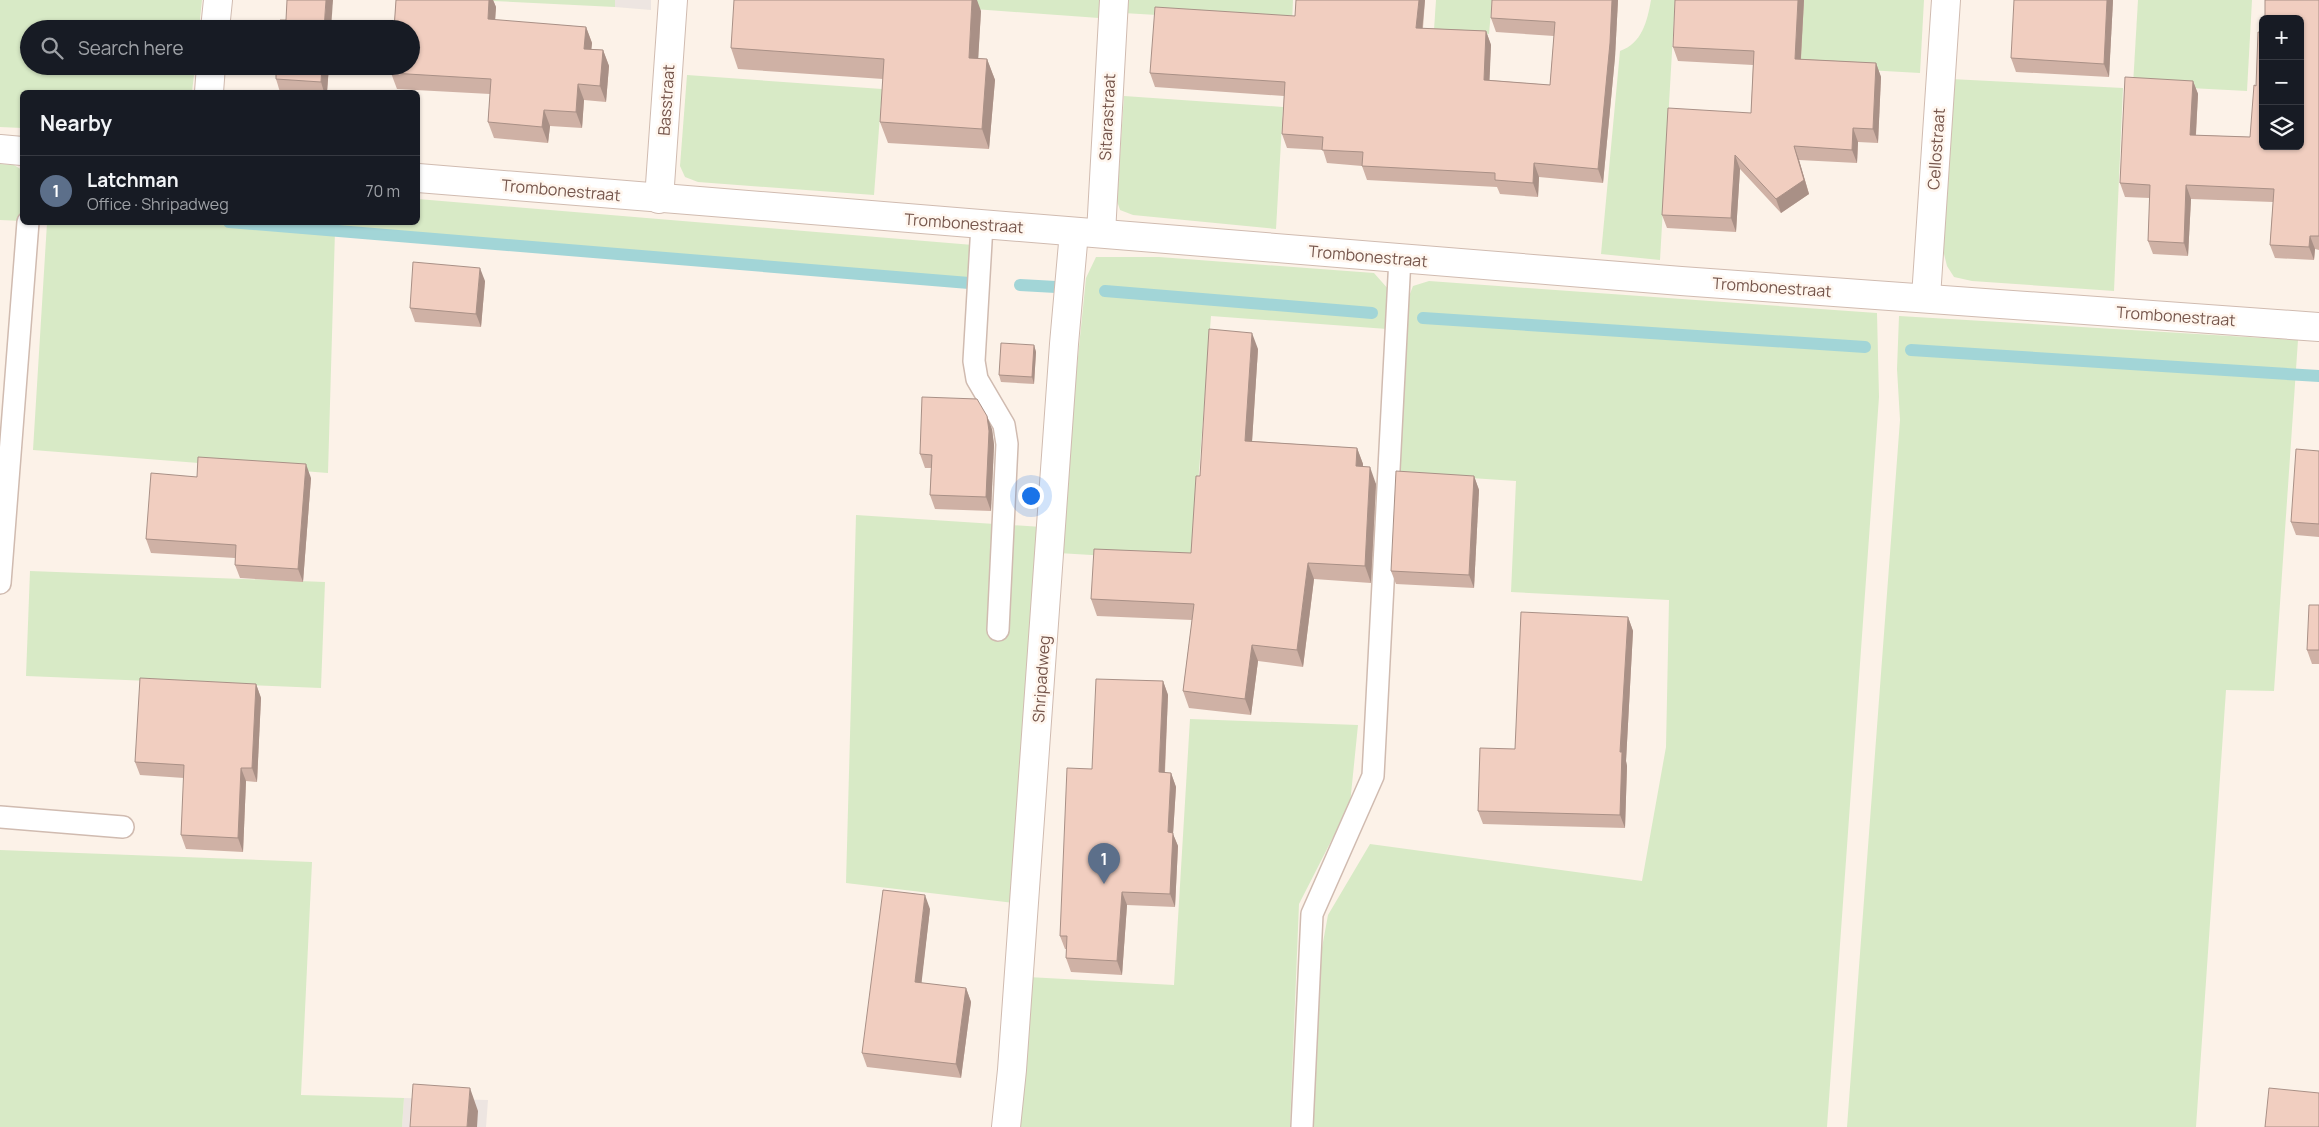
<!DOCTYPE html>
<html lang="en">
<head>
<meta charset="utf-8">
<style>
  :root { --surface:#171b24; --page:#242831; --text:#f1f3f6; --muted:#9ea1a6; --line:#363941; --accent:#e3614f }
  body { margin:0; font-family:Manrope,sans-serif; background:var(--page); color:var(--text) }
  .controls { position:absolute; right:15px; top:15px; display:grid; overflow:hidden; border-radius:8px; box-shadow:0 1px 4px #0004 }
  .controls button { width:45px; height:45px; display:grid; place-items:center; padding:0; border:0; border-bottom:1px solid var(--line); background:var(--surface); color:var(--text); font:25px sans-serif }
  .you { position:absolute; left:1030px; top:495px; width:18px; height:18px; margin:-12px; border:4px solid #fff; border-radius:50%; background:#1a73e8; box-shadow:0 0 0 8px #1a73e833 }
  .badge { display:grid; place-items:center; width:32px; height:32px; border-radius:50%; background:var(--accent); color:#fff; font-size:16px; font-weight:700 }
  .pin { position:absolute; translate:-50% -41px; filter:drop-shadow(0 1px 2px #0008) }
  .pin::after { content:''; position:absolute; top:26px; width:18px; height:15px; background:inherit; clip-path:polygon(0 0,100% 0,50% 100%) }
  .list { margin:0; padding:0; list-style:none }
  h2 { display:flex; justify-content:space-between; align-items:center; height:65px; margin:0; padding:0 20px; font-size:21px }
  h2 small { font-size:16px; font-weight:400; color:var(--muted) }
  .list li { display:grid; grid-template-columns:32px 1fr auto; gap:15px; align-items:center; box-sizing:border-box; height:70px; padding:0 20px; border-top:1px solid var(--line) }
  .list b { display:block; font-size:19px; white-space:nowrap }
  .list p { margin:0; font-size:16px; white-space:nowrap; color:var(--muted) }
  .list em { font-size:16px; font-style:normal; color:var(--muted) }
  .icon { flex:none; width:28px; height:28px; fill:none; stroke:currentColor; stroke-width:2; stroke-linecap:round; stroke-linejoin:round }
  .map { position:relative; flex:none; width:2319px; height:1127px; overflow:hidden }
  .search { position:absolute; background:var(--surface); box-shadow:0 1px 4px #0004; left:20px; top:20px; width:400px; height:55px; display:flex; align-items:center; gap:12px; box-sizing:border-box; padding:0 18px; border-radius:28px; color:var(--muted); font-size:19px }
  .panel { position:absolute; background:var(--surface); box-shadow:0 1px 4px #0004; left:20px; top:90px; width:400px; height:135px; border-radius:8px }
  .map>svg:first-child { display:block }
</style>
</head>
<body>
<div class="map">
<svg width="2319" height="1127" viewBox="0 0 2319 1127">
  <rect width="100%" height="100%" fill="#fcf2e8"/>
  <g fill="#ede5e1">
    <path d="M 615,0 L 651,0 L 651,10 L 615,7 Z"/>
    <path d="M 404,1098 L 488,1100 L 486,1127 L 402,1127 Z"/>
  </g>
  <g fill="#d8eac6">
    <path d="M 0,0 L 202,0 L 199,29 L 29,29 L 29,66 L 195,66 L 192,92 L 22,92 L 22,128 L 0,127 Z"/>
    <path d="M 472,0 L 615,0 L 615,7 Z"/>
    <path d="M 893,0 L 1100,0 L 1099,18 L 892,3 Z"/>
    <path d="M 1124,0 L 1293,0 L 1292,23 L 1123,13 Z"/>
    <path d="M 1436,0 L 1492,0 L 1489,34 L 1434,30 Z"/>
    <path d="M 1651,0 L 1675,0 L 1660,260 L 1601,254 L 1620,51 C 1642,43 1647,22 1651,0 Z"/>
    <path d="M 1761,0 L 1924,0 L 1920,73 L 1758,64 Z"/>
    <path d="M 2138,0 L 2252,0 L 2247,91 L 2133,85 Z"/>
    <path d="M 687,75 L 882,89 L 874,195 L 698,182 L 685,177 L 680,166 Z"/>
    <path d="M 1951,79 L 2123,88 L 2114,291 L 1972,281 L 1954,277 L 1947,266 L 1943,250 Z"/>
    <path d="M 1124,96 L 1283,107 L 1276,229 L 1133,215 L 1120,210 L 1117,201 Z"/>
    <path d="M 0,164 L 14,165 L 22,170 L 22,221 L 0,220 Z"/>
    <path d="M 418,199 L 973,245 L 969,283 L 335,231 L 328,473 L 33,450 L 47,223 L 418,222 Z"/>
    <path d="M 1096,257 L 1159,257 L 1374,273 L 1389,290 L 1387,329 L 1211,316 L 1192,561 L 1058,553 L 1086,278 Z"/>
    <path d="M 1429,281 L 1877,313 L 1879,397 L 1827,1127 L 1312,1127 L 1319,964 L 1328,915 L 1370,844 L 1642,881 L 1666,747 L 1669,600 L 1511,592 L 1516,481 L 1396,473 L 1408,299 L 1413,286 Z"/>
    <path d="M 1899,316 L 2298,340 L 2274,691 L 2226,690 L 2196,1127 L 1847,1127 L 1900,420 L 1897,369 Z"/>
    <path d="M 856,515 L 1042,527 L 1014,903 L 846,883 Z"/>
    <path d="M 30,571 L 325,582 L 321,688 L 26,676 Z"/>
    <path d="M 1190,719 L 1358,725 L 1350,804 L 1299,904 L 1290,1127 L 1018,1127 L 1028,977 L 1174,985 Z"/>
    <path d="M 0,850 L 312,862 L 301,1095 L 404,1098 L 402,1127 L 0,1127 Z"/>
  </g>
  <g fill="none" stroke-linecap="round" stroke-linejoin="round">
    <g stroke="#a2d5d7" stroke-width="12">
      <path d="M 229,222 L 969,283"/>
      <path d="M 1020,285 L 1056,287"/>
      <path d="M 1105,291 L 1372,313"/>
      <path d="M 1423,318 L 1865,347"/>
      <path d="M 1911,350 L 2319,376"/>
    </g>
    <defs>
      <g id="service">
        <path d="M 982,225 L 974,361 L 977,379 L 1004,425 L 1007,444 L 998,630"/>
        <path d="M 0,583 L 28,222"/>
        <path d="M 0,817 L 123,827"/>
        <path d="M 1302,1127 L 1312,914 L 1373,776 L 1400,258"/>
      </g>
      <g id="minor">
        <path d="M 215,29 L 218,0"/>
        <path d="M 209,92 L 211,66"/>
        <path d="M 0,149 L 22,151"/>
        <path d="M 418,178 L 1681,281 L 2319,327"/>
        <path d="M 659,199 L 673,0"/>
        <path d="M 1101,233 L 1114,0"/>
        <path d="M 1926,297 L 1946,0"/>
        <path d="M 1006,1127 L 1012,1070 L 1064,344 L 1074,232"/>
      </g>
    </defs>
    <use href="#service" stroke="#d0bbb0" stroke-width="24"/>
    <use href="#minor" stroke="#d0bbb0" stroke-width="30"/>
    <use href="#service" stroke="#fff" stroke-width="21"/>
    <use href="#minor" stroke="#fff" stroke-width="28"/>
  </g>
  <g fill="#cfb1a5">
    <path d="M 396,0 L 493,0 L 496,7 L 495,20 L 586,27 L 592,43 L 591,49 L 603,50 L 609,66 L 606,102 L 584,100 L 582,128 L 550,126 L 548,143 L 494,138 L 488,122 L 490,94 L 397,89 L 391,73 Z"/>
    <path d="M 1425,0 L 1423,28 L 1486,31 L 1491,45 L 1489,80 L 1550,85 L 1554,36 L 1496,32 L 1491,18 L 1618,0 L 1615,57 L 1603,183 L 1539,177 L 1538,197 L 1500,194 L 1497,187 L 1367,180 L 1362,166 L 1327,163 L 1323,150 L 1287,148 L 1282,134 L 1284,96 L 1155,87 L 1150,73 L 1295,16 Z"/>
    <path d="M 1804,0 L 1801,59 L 1876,63 L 1881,77 L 1878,143 L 1858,142 L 1857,163 L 1799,160 L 1809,194 L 1781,213 L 1740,169 L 1736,232 L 1667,228 L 1662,215 L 1751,113 L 1753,65 L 1678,61 L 1673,47 Z"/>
    <path d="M 2113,0 L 2109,77 L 2016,72 L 2011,58 Z"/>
    <path d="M 2319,0 L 2319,250 L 2315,249 L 2314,260 L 2275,258 L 2270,245 L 2273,202 L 2191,199 L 2188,256 L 2153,254 L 2148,241 L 2150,198 L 2125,197 L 2120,183 L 2193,81 L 2198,94 L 2196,135 L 2250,137 L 2256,86 L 2263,146 Z"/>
    <path d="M 981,11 L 978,58 L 987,59 L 995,80 L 989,149 L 888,143 L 880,122 L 883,79 L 738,69 L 731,48 Z"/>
    <path d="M 276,66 L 329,66 L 327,92 L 280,92 L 276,79 Z"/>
    <path d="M 485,281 L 481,327 L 415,322 L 410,308 Z"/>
    <path d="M 1034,345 L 1036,352 L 1034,384 L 1001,382 L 999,375 Z"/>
    <path d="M 1258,349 L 1252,441 L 1357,448 L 1363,464 L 1363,467 L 1376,484 L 1371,583 L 1314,579 L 1303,667 L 1258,661 L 1251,715 L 1189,708 L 1183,691 L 1192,620 L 1097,616 L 1091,599 L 1191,553 L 1200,476 Z"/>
    <path d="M 992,429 L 994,445 L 991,511 L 935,509 L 930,495 L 931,468 L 925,468 L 920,454 Z"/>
    <path d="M 2319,451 L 2319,537 L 2296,535 L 2291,522 Z"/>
    <path d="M 1474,476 L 1479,490 L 1474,588 L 1396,584 L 1391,571 Z"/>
    <path d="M 197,477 L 311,478 L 303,582 L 240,578 L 235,565 L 235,558 L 151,553 L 146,539 Z"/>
    <path d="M 2319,605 L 2319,664 L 2312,664 L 2307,650 Z"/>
    <path d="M 1628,617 L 1633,631 L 1626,761 L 1627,766 L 1625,828 L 1483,824 L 1478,811 L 1515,749 Z"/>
    <path d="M 1163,681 L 1168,695 L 1165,773 L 1171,773 L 1176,787 L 1173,834 L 1178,846 L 1175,907 L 1127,905 L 1122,975 L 1071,972 L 1066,958 L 1066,949 L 1065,949 L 1060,936 L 1092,769 Z"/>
    <path d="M 256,684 L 261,698 L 257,782 L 246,781 L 243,852 L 186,849 L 181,835 L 184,778 L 140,775 L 135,762 Z"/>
    <path d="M 930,909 L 921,983 L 966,988 L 971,1002 L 961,1078 L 867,1067 L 862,1053 Z"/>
  </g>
  <g fill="#a99086">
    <path d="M 326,0 L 333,0 L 331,29 L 324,29 Z"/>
    <path d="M 489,0 L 493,0 L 496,7 L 494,36 L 488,19 Z"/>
    <path d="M 972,0 L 977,0 L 981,11 L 977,79 L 969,58 Z"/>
    <path d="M 1419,0 L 1425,0 L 1421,41 L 1416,28 Z"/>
    <path d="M 1612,0 L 1618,0 L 1615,57 L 1603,183 L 1598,169 Z"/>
    <path d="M 1798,0 L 1804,0 L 1800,73 L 1795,59 Z"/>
    <path d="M 2107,0 L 2113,0 L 2109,77 L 2104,64 Z"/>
    <path d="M 586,27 L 592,43 L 590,65 L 584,49 Z"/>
    <path d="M 1486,31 L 1491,45 L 1489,93 L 1484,80 Z"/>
    <path d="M 603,50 L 609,66 L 606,102 L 600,86 Z"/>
    <path d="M 987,59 L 995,80 L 989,149 L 982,129 Z"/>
    <path d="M 1876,63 L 1881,77 L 1878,143 L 1873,129 Z"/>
    <path d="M 322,66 L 329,66 L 327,92 L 324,92 L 321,82 Z"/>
    <path d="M 2193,81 L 2198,94 L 2195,149 L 2190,135 Z"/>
    <path d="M 578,84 L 584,100 L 582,128 L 576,112 Z"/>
    <path d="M 544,110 L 550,126 L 548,143 L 542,127 Z"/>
    <path d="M 1853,128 L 1858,142 L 1857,163 L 1852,150 Z"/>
    <path d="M 1794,146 L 1799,160 L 1809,194 L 1781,213 L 1776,199 Z"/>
    <path d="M 1735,155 L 1740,169 L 1736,232 L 1731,218 Z"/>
    <path d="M 1534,163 L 1539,177 L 1538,197 L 1533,183 Z"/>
    <path d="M 2186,185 L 2191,199 L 2188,256 L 2184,243 Z"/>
    <path d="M 2310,236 L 2315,249 L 2314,260 L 2309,247 Z"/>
    <path d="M 480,268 L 485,281 L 481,327 L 476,314 Z"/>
    <path d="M 1252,333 L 1258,349 L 1251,457 L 1245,441 Z"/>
    <path d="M 1034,345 L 1036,352 L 1034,384 L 1032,377 Z"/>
    <path d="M 987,416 L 992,429 L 994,445 L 991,511 L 986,497 Z"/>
    <path d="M 1357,448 L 1363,464 L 1362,483 L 1356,466 Z"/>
    <path d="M 306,464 L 311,478 L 303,582 L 298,569 Z"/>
    <path d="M 1370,467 L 1376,484 L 1371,583 L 1365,566 Z"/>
    <path d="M 1474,476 L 1479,490 L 1474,588 L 1469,575 Z"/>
    <path d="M 1308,563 L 1314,579 L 1303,667 L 1297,650 Z"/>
    <path d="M 1628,617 L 1633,631 L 1626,761 L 1627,766 L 1625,828 L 1620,815 L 1620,752 Z"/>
    <path d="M 1252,645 L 1258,661 L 1251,715 L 1245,699 Z"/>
    <path d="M 1163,681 L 1168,695 L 1164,786 L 1159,772 Z"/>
    <path d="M 256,684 L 261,698 L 257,782 L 252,768 Z"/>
    <path d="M 241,768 L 246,781 L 243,852 L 238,838 Z"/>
    <path d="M 1171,773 L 1176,787 L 1173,834 L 1178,846 L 1175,907 L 1170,894 L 1168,832 Z"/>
    <path d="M 1122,892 L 1127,905 L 1122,975 L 1117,961 Z"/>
    <path d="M 925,895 L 930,909 L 920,996 L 915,982 Z"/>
    <path d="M 966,988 L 971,1002 L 961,1078 L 956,1064 Z"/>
    <path d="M 470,1088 L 478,1111 L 477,1127 L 467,1127 Z"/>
  </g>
  <g fill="#f1cec0" stroke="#a99086">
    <path d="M 287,0 L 326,0 L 324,29 L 279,29 L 280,20 L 286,20 Z"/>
    <path d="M 396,0 L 489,0 L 488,19 L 586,27 L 584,49 L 603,50 L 600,86 L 578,84 L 576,112 L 544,110 L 542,127 L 488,122 L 491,79 L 391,73 L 392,66 L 411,66 L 411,29 L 394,29 Z"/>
    <path d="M 734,0 L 972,0 L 969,58 L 987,59 L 982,129 L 880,122 L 884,59 L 731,48 Z"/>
    <path d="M 1296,0 L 1419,0 L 1416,28 L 1486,31 L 1484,80 L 1550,85 L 1555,22 L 1491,18 L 1492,0 L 1612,0 L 1610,43 L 1598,169 L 1534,163 L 1533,183 L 1495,180 L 1495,173 L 1362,166 L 1363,152 L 1322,150 L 1323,137 L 1282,134 L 1285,82 L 1150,73 L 1155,7 L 1295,16 Z"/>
    <path d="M 1675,0 L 1798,0 L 1795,59 L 1876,63 L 1873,129 L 1853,128 L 1852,150 L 1794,146 L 1804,180 L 1776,199 L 1735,155 L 1731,218 L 1662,215 L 1668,108 L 1751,113 L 1754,51 L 1673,47 Z"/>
    <path d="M 2014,0 L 2107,0 L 2104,64 L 2011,58 Z"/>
    <path d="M 2265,0 L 2319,0 L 2319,236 L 2310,236 L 2309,247 L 2270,245 L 2274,189 L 2186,185 L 2184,243 L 2148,241 L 2150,185 L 2120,183 L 2125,77 L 2193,81 L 2190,135 L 2250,137 L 2254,85 L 2256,86 L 2258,32 L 2263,33 L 2263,146 L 2300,146 L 2300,19 L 2265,19 Z"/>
    <path d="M 276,66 L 322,66 L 321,82 L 276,79 Z"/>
    <path d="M 413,262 L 480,268 L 476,314 L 410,308 Z"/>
    <path d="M 1209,329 L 1252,333 L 1245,441 L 1357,448 L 1356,466 L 1370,467 L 1365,566 L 1308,563 L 1297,650 L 1252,645 L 1245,699 L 1183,691 L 1194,604 L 1091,599 L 1094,549 L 1191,553 L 1196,476 L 1200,476 Z"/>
    <path d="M 1001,343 L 1034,345 L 1032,377 L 999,375 Z"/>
    <path d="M 922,397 L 977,399 L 987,416 L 989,431 L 986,497 L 930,495 L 932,455 L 920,454 Z"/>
    <path d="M 2296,449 L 2319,451 L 2319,524 L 2291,522 Z"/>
    <path d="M 198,457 L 306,464 L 298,569 L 235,565 L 236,545 L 146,539 L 151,473 L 197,477 Z"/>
    <path d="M 1396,471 L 1474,476 L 1469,575 L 1391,571 Z"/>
    <path d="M 2309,605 L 2319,605 L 2319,650 L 2307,650 Z"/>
    <path d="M 1521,612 L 1628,617 L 1620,752 L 1622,752 L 1620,815 L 1478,811 L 1480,748 L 1515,749 Z"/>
    <path d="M 140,678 L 256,684 L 252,768 L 241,768 L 238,838 L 181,835 L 184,765 L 135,762 Z"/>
    <path d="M 1096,679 L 1163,681 L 1159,772 L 1171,773 L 1168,832 L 1173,833 L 1170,894 L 1122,892 L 1117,961 L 1066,958 L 1067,936 L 1060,936 L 1067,768 L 1092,769 Z"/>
    <path d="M 883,890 L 925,895 L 915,982 L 966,988 L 956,1064 L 862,1053 Z"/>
    <path d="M 413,1084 L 470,1088 L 467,1127 L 410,1127 Z"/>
    <path d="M 2269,1088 L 2319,1093 L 2319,1127 L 2265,1127 Z"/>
  </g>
  <g text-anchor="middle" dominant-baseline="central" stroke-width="5" stroke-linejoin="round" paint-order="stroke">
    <g font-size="16" fill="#76564c" stroke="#fff6ee">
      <text transform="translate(666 100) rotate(-86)">Basstraat</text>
      <text transform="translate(1107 117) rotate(-87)">Sitarastraat</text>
      <text transform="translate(1936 149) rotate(-86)">Cellostraat</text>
      <text transform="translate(561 190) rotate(5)">Trombonestraat</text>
      <text transform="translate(964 223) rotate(4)">Trombonestraat</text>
      <text transform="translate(1368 256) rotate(5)">Trombonestraat</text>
      <text transform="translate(1772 287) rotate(4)">Trombonestraat</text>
      <text transform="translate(2176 316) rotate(4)">Trombonestraat</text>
      <text transform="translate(1041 679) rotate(-86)">Shripadweg</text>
    </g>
  </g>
</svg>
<div class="controls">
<button>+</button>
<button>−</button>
<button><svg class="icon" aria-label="layers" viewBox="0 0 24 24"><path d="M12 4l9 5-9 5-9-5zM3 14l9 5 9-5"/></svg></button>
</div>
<div class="you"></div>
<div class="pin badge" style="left:1104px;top:884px;background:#5c6f8a">1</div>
<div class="search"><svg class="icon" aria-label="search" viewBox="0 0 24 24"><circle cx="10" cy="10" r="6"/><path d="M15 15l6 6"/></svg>Search here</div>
<section class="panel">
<h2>Nearby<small></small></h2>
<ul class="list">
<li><span class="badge" style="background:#5c6f8a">1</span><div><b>Latchman</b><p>Office · Shripadweg</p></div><em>70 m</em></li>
</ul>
</section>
</div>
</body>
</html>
